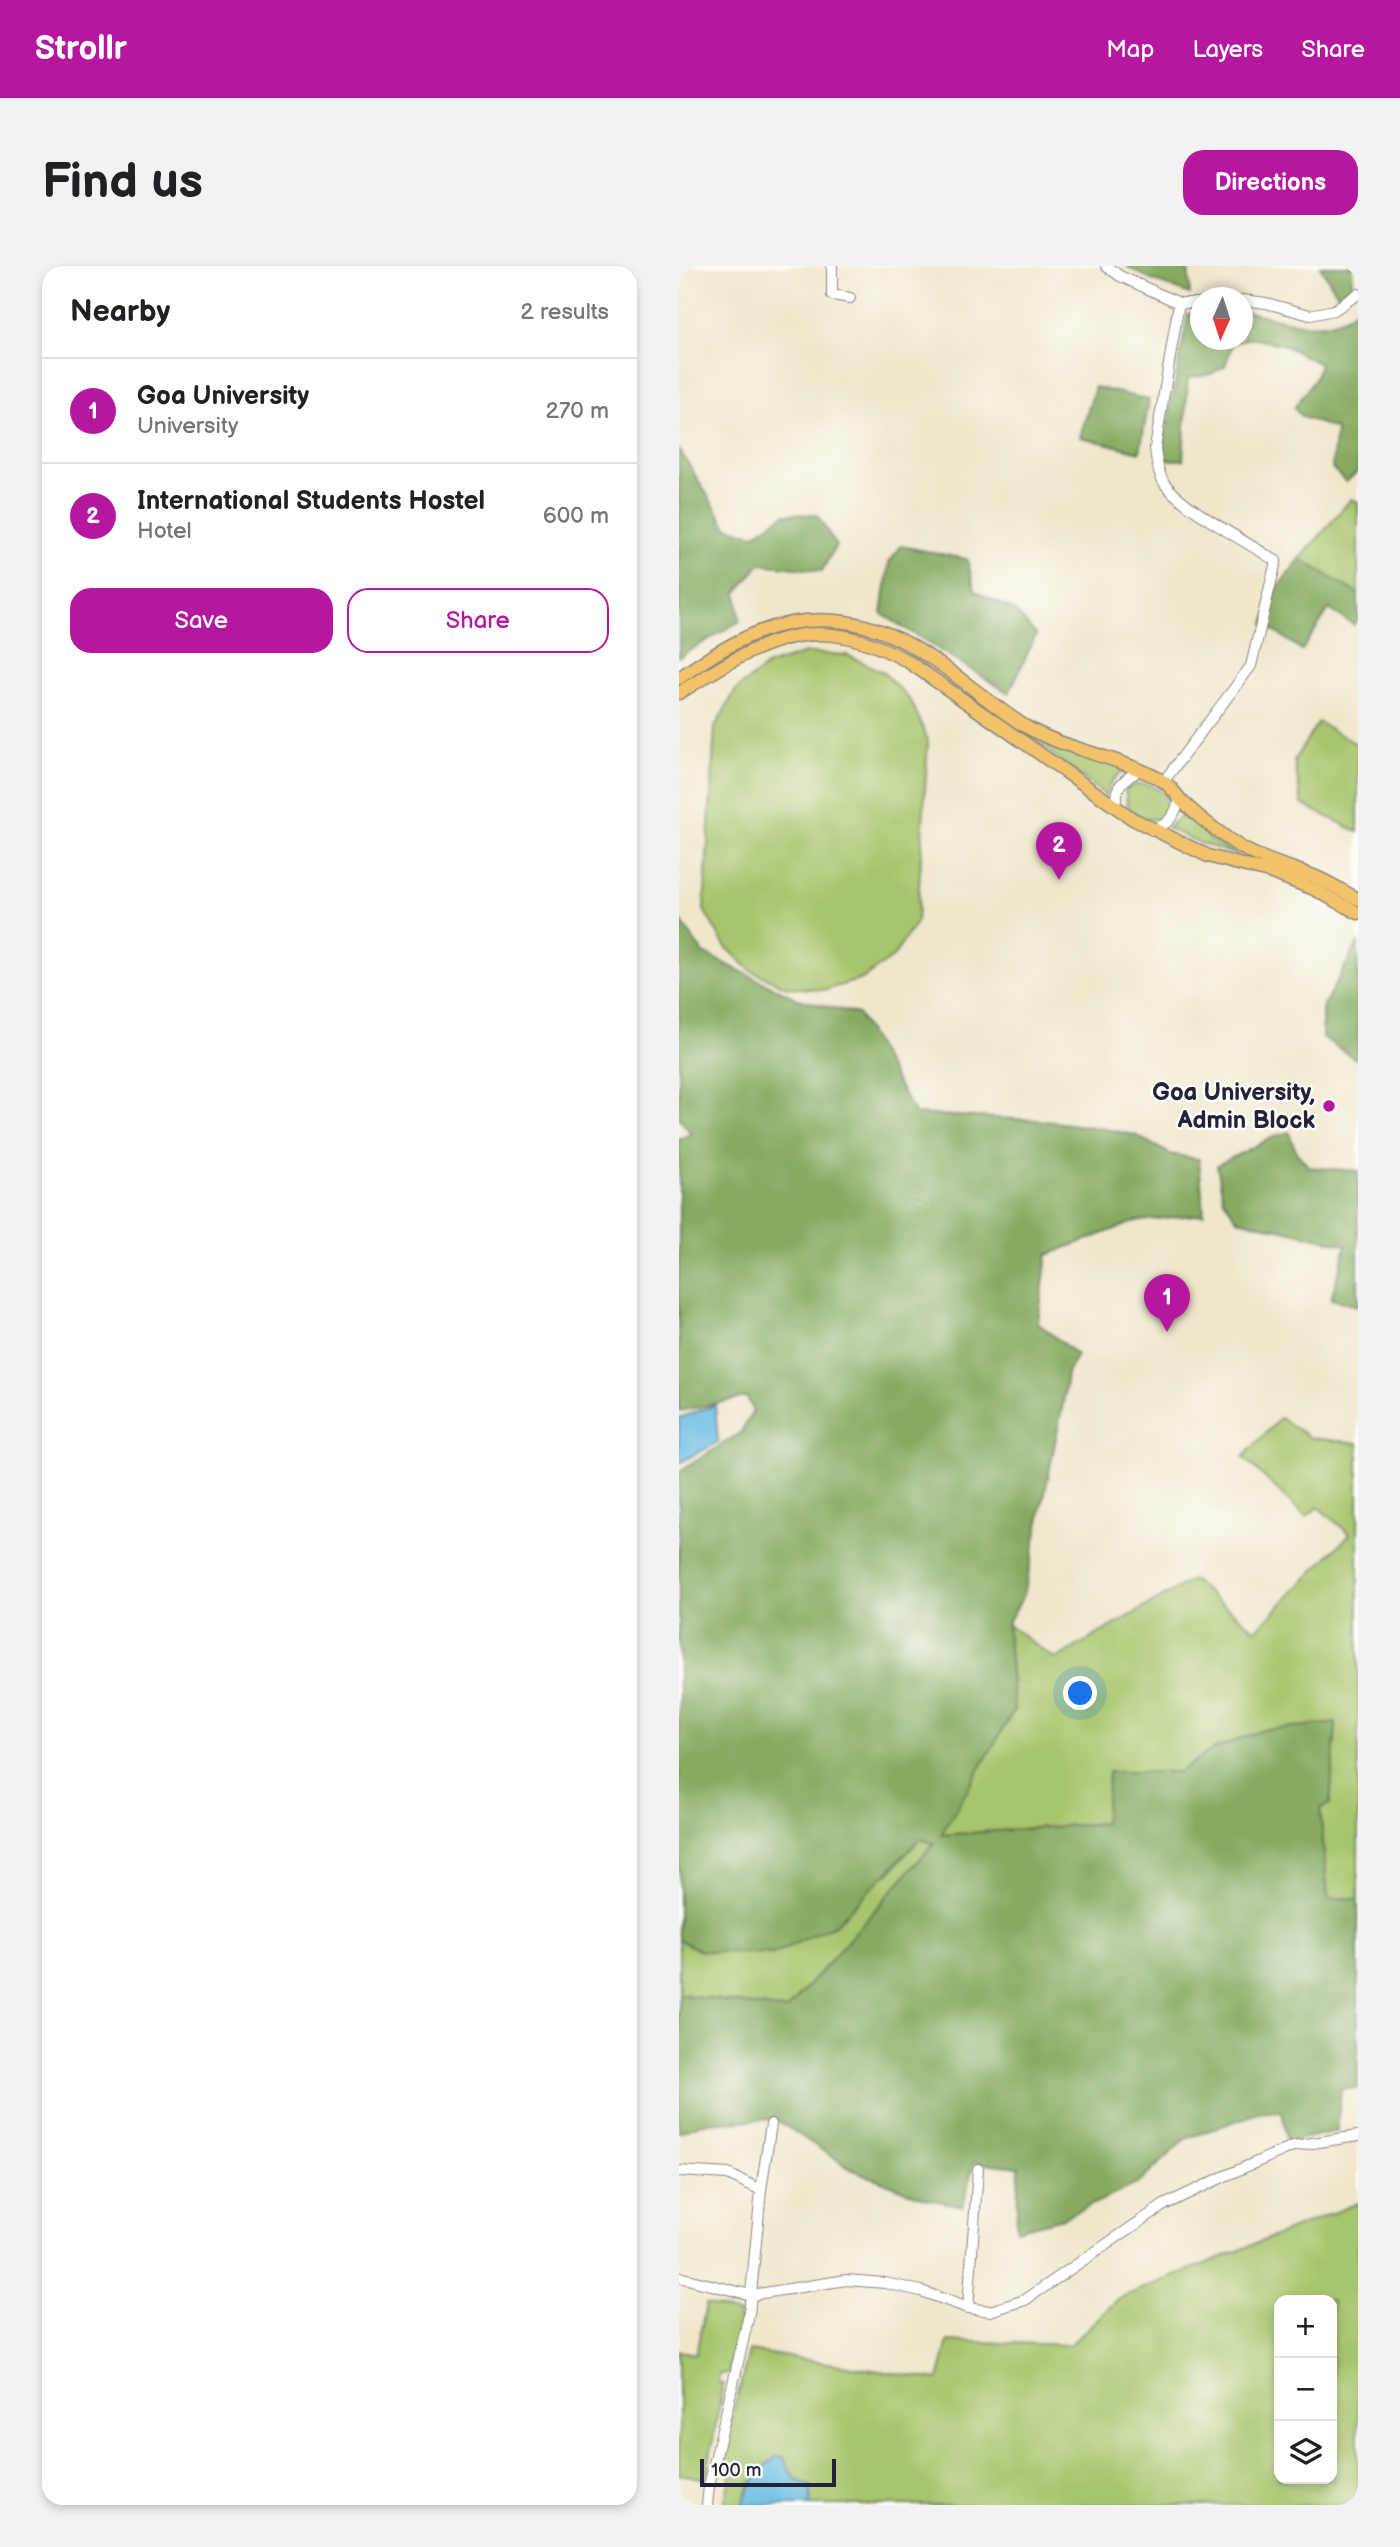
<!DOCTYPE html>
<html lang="en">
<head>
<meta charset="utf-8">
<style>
  :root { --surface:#fff; --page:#f2f2f2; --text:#202124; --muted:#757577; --line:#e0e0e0; --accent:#b5179e }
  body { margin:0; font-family:"Balsamiq Sans",sans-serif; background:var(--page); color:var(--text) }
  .controls { position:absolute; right:21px; bottom:21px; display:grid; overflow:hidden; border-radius:14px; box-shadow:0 4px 10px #0003 }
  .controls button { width:63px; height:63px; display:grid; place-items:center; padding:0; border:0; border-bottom:2px solid var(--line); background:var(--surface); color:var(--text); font:35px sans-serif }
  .compass { position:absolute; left:511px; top:21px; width:63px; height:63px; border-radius:50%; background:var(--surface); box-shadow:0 4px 10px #0003; rotate:183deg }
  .scale { position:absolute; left:21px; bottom:18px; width:136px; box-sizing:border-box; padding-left:7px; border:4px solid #22223b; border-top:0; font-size:19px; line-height:24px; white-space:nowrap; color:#22223b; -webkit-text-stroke:5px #fdfcf7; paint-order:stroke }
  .you { position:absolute; left:402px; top:1428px; width:24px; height:24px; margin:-18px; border:5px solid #fff; border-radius:50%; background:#1a73e8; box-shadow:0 0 0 10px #1a73e833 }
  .badge { display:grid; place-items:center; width:46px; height:46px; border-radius:50%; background:var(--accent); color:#fff; font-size:23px; font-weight:700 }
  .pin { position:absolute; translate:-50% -58px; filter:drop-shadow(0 2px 4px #0008) }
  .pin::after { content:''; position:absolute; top:37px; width:24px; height:21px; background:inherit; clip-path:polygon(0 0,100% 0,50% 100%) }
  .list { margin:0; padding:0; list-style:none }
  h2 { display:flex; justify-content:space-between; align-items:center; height:91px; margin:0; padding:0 28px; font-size:30px }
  h2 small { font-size:23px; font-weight:400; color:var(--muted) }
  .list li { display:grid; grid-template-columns:46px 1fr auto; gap:21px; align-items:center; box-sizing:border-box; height:105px; padding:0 28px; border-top:2px solid var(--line) }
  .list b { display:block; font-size:26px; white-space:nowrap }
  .list p { margin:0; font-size:23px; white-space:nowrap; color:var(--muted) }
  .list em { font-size:23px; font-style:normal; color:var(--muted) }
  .actions { display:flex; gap:14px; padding:21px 28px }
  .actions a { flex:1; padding:16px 0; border:2px solid var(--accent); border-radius:21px; text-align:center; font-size:24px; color:var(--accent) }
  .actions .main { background:var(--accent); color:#fff }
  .icon { flex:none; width:38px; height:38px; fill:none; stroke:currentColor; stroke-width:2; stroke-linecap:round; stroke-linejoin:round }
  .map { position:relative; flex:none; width:679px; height:2239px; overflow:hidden; border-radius:21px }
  header { display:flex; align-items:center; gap:42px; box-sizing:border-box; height:98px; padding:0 35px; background:var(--accent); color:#fff }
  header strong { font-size:33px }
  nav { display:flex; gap:38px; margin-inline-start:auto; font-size:24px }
  .intro { display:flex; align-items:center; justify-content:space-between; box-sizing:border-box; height:168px; padding:0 42px }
  h1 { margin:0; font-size:49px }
  .button { padding:18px 32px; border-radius:21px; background:var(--accent); color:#fff; font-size:24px; font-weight:700 }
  main { display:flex; gap:42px; padding:0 42px }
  aside { flex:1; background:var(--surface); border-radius:21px; box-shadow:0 4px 10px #0003 }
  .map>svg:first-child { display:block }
</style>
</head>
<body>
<header>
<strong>Strollr</strong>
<nav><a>Map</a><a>Layers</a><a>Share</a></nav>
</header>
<div class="intro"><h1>Find us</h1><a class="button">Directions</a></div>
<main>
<aside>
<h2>Nearby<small>2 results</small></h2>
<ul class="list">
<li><span class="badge">1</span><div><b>Goa University</b><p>University</p></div><em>270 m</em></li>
<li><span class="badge">2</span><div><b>International Students Hostel</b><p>Hotel</p></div><em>600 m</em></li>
</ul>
<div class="actions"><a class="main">Save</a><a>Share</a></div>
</aside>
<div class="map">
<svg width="679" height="2239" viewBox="0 0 679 2239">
  <rect width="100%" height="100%" fill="#fdfcf7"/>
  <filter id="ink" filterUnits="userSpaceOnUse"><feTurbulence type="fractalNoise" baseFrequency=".0143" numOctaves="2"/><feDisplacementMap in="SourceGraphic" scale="14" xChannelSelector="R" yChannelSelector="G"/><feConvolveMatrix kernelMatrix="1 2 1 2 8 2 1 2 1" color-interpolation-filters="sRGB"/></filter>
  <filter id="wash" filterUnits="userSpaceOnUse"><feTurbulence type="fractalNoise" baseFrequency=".00686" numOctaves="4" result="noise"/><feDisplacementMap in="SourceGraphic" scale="28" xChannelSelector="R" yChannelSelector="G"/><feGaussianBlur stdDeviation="1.57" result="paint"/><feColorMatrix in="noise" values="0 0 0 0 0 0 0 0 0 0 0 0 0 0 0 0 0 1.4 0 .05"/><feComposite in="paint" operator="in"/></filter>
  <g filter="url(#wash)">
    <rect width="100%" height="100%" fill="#efe7cb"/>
    <g fill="#a7c56c" stroke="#647454" stroke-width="2" fill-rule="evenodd">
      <path d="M 672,233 L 679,236 L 679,328 L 621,293 Z"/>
      <path d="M 127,387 L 168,389 L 204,406 L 232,435 L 249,474 L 238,655 L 214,691 L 183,713 L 146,724 L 108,721 L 72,705 L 46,680 L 25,644 L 36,461 L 57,424 L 89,399 Z"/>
      <path d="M 327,452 L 448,504 C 434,510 431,516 427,530 Z"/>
      <path d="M 639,456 L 679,479 L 679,566 L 623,538 L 615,495 Z"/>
      <path d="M 458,518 L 472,519 L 487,529 L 488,537 L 485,549 L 477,554 C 457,551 445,545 447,523 Z"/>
      <path d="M 503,543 L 531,573 L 561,590 L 521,577 L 488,562 L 502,550 Z"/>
      <path d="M 601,1152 L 632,1172 L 679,1177 L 679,1633 L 649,1632 L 641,1542 L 651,1537 L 657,1457 L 533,1484 L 500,1506 L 431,1506 L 426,1557 L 261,1569 L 335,1444 L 328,1358 L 376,1393 L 513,1314 L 577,1364 L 671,1268 L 639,1241 L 627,1251 L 564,1191 Z"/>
      <path d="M 241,1573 L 255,1577 L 108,1744 L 0,1728 L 0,1674 L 22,1685 L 210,1607 Z"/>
      <path d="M 679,1937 L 679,2239 L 131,2239 L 132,2221 L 117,2214 L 103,2191 L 97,2191 L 71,2218 L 63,2239 L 45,2239 L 54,2198 L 42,2194 L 70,2085 L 259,2114 L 269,2075 L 391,2079 L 440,2032 ZM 600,2034 L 653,2034 L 653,2213 L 600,2213 Z"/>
      <path d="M 27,2038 L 62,2048 L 49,2108 L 40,2108 L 39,2117 L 44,2118 L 27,2213 L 0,2208 L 0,2085 L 17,2088 Z"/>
    </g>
    <g fill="#85aa60" stroke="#54664e" stroke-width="2">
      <path d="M 447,0 L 509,0 L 511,28 L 473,14 Z"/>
      <path d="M 641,0 L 673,0 L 673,18 L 659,29 Z"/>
      <path d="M 679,42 L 679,205 L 667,216 L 653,202 L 657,163 L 623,151 L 615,142 L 635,114 L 641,98 L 603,78 L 571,72 L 554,77 L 546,100 L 532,108 L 509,112 L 504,194 L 489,194 L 484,182 L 509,48 L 521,47 L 522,74 L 564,74 L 564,45 C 602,52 646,73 679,42 Z"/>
      <path d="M 416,121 L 470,134 L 461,186 L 401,171 Z"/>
      <path d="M 0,183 L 48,261 L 75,269 L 106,248 L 138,249 L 157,279 L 143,305 L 81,298 L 58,326 L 61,355 L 0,391 Z"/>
      <path d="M 222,280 L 288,293 L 296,325 L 336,345 L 357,369 L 330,427 L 203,348 L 210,297 Z"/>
      <path d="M 621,293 L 679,328 L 679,353 L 675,359 L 650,343 L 623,384 L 585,358 L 598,322 Z"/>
      <path d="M 0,652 L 24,687 L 119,733 L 179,748 L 236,848 L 359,854 L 421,862 L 456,869 L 491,888 L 520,893 L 525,948 L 457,955 L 368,989 L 359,1057 L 398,1089 L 388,1107 L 384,1138 L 345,1329 L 328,1358 L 335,1444 L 262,1569 L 425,1557 L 430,1506 L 500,1506 L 533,1484 L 583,1464 L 657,1457 L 651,1538 L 641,1542 L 649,1632 L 679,1633 L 679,1822 L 662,1823 L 658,1865 L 608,1876 L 603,1845 L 579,1847 L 506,1873 L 460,1917 L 384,1952 L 337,1964 L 340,1901 L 295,1896 L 284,1940 L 245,1932 L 172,1903 L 96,1853 L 24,1857 L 0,1866 L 0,1728 L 108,1744 L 255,1577 L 241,1573 L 156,1659 L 94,1688 L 22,1685 L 0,1674 L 0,1206 L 62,1166 L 74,1145 L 68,1131 L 0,1145 L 0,873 L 12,868 L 0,851 Z"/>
      <path d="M 679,677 L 679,793 L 675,792 L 643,771 L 643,742 Z"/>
      <path d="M 610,866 L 617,886 L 630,901 L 679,905 L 679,1040 L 652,1033 L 667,979 L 558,953 L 544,932 L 538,899 L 594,871 Z"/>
    </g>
    <g fill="#66bbe3" stroke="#446e8f" stroke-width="2">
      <path d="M 36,1139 L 39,1176 L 0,1197 L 0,1152 Z"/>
      <path d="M 97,2191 L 104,2191 L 117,2214 L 132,2221 L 131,2239 L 63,2239 C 71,2218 80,2205 97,2191 Z"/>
    </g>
  </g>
  <g filter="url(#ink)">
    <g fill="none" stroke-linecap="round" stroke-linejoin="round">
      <defs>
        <g id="minor">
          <path d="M 153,0 L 153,29 L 171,32"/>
          <path d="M 427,0 L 441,10 L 500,37 L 476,182 C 477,193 479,208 486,218 C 505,243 568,276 597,295 L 572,400 L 485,515"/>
          <path d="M 564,34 L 587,37 L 631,49 L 655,44 L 679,28"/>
          <path d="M 500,37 L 522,37"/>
          <path d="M 437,542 C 436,524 439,517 455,508"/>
          <path d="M 473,564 C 489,559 495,550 501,534"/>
          <path d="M 0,1905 L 49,1908 L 82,1924"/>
          <path d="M 0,2011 L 72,2029 L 167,2014 L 206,2017 L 242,2025 L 289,2042 L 311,2045 L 346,2034 L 485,1939 L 546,1910 L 614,1880 L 679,1870"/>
          <path d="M 289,2042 L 299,1903"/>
          <path d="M 28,2239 L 30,2220 L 70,2049 L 82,1924 L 92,1858"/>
        </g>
        <g id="major">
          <path d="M 0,412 C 52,375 101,347 166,356 C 235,365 288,423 344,459 C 385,484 439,490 482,514 C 492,519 496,529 504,536 C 520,552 539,566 558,579 C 582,594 611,601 637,611 C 651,617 665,626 679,633"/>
          <path d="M 0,427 C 85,374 134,342 230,396 L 454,553 L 529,590 L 590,606 L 635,623 L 679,647"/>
        </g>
      </defs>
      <use href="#minor" stroke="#888483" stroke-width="12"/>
      <use href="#major" stroke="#888483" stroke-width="15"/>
      <use href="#minor" stroke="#fff" stroke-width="10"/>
      <use href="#major" stroke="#f2c36a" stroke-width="12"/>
    </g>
  </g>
  <circle fill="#b5179e" stroke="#fdfcf7" stroke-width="2.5" cx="650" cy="840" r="7"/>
  <g text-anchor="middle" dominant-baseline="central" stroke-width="5" stroke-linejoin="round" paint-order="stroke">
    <g font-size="24" font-weight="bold" fill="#22223b" stroke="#fdfcf7" text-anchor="end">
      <text x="636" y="826">Goa University,<tspan x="636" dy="28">Admin Block</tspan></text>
    </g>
  </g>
</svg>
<div class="controls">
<button>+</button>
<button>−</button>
<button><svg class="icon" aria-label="layers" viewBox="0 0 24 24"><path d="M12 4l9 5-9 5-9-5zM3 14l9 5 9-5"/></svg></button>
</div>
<svg class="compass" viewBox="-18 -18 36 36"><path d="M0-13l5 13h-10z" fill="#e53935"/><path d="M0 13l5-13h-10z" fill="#757577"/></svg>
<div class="scale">100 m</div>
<div class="you"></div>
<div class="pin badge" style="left:488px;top:1066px">1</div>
<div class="pin badge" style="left:380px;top:614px">2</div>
</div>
</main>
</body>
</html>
